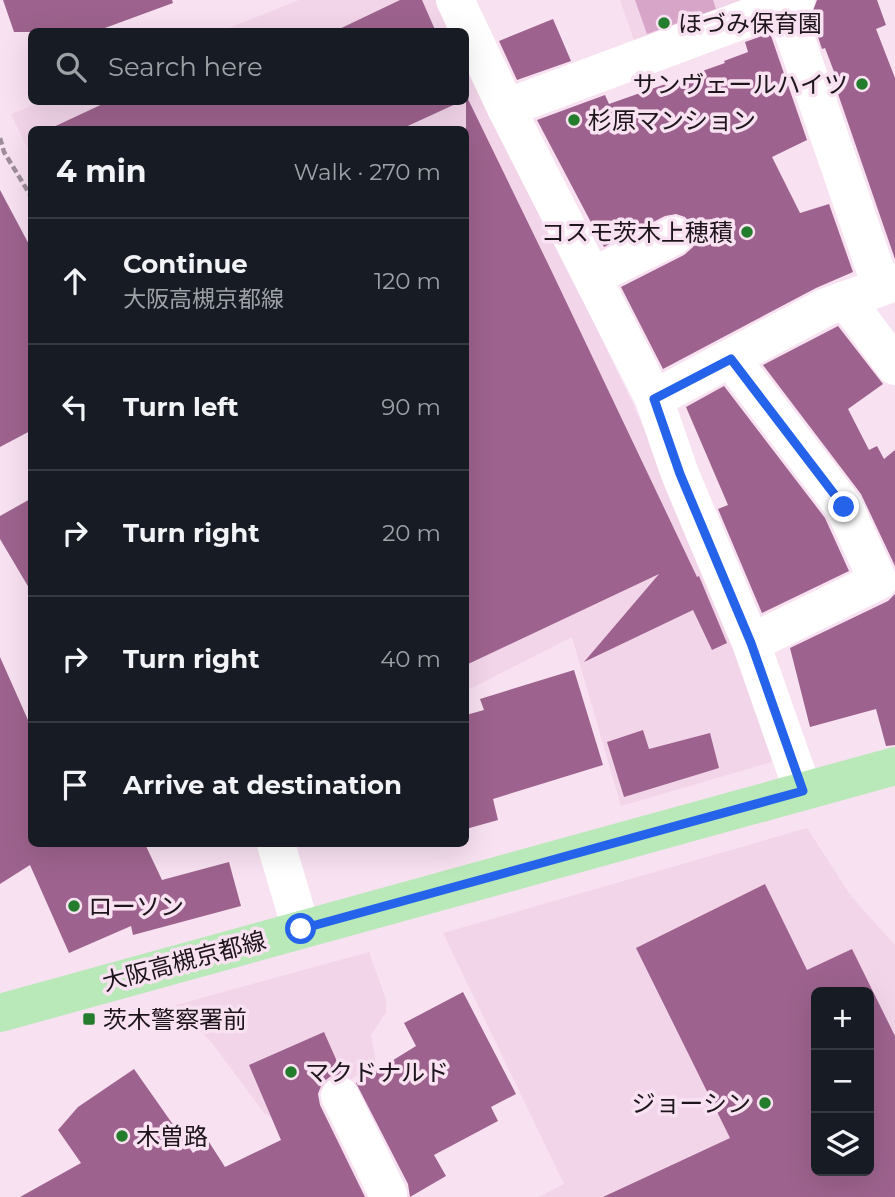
<!DOCTYPE html>
<html lang="en">
<head>
<meta charset="utf-8">
<style>
  :root { --surface:#171b24; --page:#20242c; --text:#f1f3f6; --muted:#9ea1a6; --line:#363941 }
  body { margin:0; font-family:Montserrat,"Noto Sans JP",sans-serif; background:var(--page); color:var(--text) }
  .controls { position:absolute; right:21px; bottom:21px; display:grid; overflow:hidden; border-radius:10px; box-shadow:0 7px 28px #0002 }
  .controls button { width:63px; height:63px; display:grid; place-items:center; padding:0; border:0; border-bottom:2px solid var(--line); background:var(--surface); color:var(--text); font:35px sans-serif }
  .stop { position:absolute; width:21px; height:21px; margin:-16px; border:5px solid #2563eb; border-radius:50%; background:#fff }
  .stop.end { background:#2563eb; border-color:#fff; box-shadow:0 2px 7px #0008 }
  .list { margin:0; padding:0; list-style:none }
  h2 { display:flex; justify-content:space-between; align-items:center; height:91px; margin:0; padding:0 28px; font-size:30px }
  h2 small { font-size:23px; font-weight:400; color:var(--muted) }
  .list li { display:grid; grid-template-columns:46px 1fr auto; gap:21px; align-items:center; box-sizing:border-box; height:126px; padding:0 28px; border-top:2px solid var(--line) }
  .list b { display:block; font-size:26px; white-space:nowrap }
  .list p { margin:0; font-size:23px; white-space:nowrap; color:var(--muted) }
  .list em { font-size:23px; font-style:normal; color:var(--muted) }
  .icon { flex:none; width:38px; height:38px; fill:none; stroke:currentColor; stroke-width:2; stroke-linecap:round; stroke-linejoin:round }
  .map { position:relative; flex:none; width:895px; height:1197px; overflow:hidden }
  .search { position:absolute; background:var(--surface); box-shadow:0 7px 28px #0002; left:28px; top:28px; width:441px; height:77px; display:flex; align-items:center; gap:18px; box-sizing:border-box; padding:0 24px; border-radius:10px; color:var(--muted); font-size:26px }
  .panel { position:absolute; background:var(--surface); box-shadow:0 7px 28px #0002; left:28px; top:126px; width:441px; height:721px; border-radius:10px }
  .map>svg:first-child { display:block }
</style>
</head>
<body>
<div class="map">
<svg width="895" height="1197" viewBox="0 0 895 1197">
  <rect width="100%" height="100%" fill="#f8e1f1"/>
  <g fill="#f3d5ea" fill-rule="evenodd">
    <path d="M 299,0 L 437,0 L 453,32 L 219,32 Z"/>
    <path d="M 620,0 L 766,0 L 636,46 Z"/>
    <path d="M 466,58 L 631,400 L 756,680 L 776,748 L 772,762 L 621,806 L 572,637 L 466,691 L 466,130 L 32,130 L 31,156 L 11,114 L 41,102 L 466,102 Z"/>
    <path d="M 807,828 L 851,896 L 895,945 L 895,1197 L 539,1197 L 564,1184 L 443,933 ZM 816,992 L 869,992 L 869,1171 L 816,1171 Z"/>
    <path d="M 369,952 L 386,999 L 386,1012 L 371,1035 L 376,1063 L 344,1084 L 321,1090 L 297,1101 L 275,1119 L 265,1114 L 212,1043 L 176,1005 Z"/>
  </g>
  <path fill="#d6a5c8" d="M 635,0 L 713,0 L 716,9 L 647,34 Z"/>
  <g fill="#9d638e" fill-rule="evenodd">
    <path d="M 3,0 L 172,0 L 173,3 L 94,32 L 14,32 Z"/>
    <path d="M 400,0 L 422,0 L 436,32 L 333,32 Z"/>
    <path d="M 817,0 L 877,0 L 886,25 L 876,29 L 895,78 L 895,259 L 837,91 L 841,90 L 825,48 L 822,49 L 811,16 Z"/>
    <path d="M 553,19 L 571,61 L 517,80 L 499,41 Z"/>
    <path d="M 770,33 L 807,140 L 772,157 L 800,213 L 829,204 L 853,272 L 816,288 L 663,369 L 621,287 L 684,255 L 693,247 L 696,238 L 693,226 L 685,217 L 676,214 L 665,216 L 604,247 L 537,120 L 605,95 L 609,104 L 725,63 L 724,61 L 748,52 L 745,42 Z"/>
    <path d="M 466,95 L 552,272 L 697,577 L 699,576 L 727,643 L 712,650 L 693,610 L 584,662 L 659,574 L 466,665 Z"/>
    <path d="M 107,102 L 460,102 L 399,130 L 47,130 Z"/>
    <path d="M 0,190 L 32,250 L 32,430 L 0,447 Z"/>
    <path d="M 838,326 L 883,384 L 848,409 L 869,450 L 877,446 L 884,459 L 895,450 L 895,566 L 861,494 L 763,365 Z"/>
    <path d="M 724,386 L 825,518 L 849,571 L 762,613 L 718,509 L 728,505 L 686,407 Z"/>
    <path d="M 32,498 L 32,593 L 0,539 L 0,516 Z"/>
    <path d="M 895,594 L 895,745 L 886,746 L 876,709 L 810,727 L 790,648 L 888,601 Z"/>
    <path d="M 0,657 L 32,729 L 32,844 L 145,844 L 162,880 L 229,862 L 241,906 L 133,935 L 131,926 L 69,953 L 30,865 L 0,884 Z"/>
    <path d="M 574,670 L 603,765 L 493,799 L 498,820 L 466,829 L 466,715 L 484,710 L 480,699 Z"/>
    <path d="M 643,730 L 649,749 L 710,733 L 719,768 L 624,797 L 607,742 Z"/>
    <path d="M 765,884 L 807,970 L 852,949 L 895,1036 L 895,1197 L 603,1197 L 730,1138 L 636,948 ZM 816,992 L 869,992 L 869,1171 L 816,1171 Z"/>
    <path d="M 463,992 L 516,1094 L 491,1107 L 498,1121 L 434,1155 L 446,1176 L 410,1197 L 408,1184 L 356,1083 L 416,1046 L 404,1023 Z"/>
    <path d="M 324,1032 L 343,1075 L 331,1076 L 322,1083 L 318,1094 L 320,1105 L 365,1197 L 20,1197 L 81,1163 L 58,1130 L 78,1107 L 134,1069 L 193,1153 L 209,1142 L 225,1167 L 281,1140 L 249,1065 Z"/>
  </g>
  <g fill="none" stroke-linecap="round" stroke-linejoin="round">
    <path stroke="#9f8e9a" stroke-width="4.5" stroke-dasharray="7 3.5" stroke-linecap="butt" d="M 0,138 L 4,152 L 32,198"/>
    <g stroke="#fff" stroke-width="38">
      <path d="M 455,0 L 506,108 L 654,399 L 680,474 L 751,643 L 803,791"/>
      <path d="M 784,5 L 881,286"/>
      <path d="M 506,108 L 796,0"/>
      <path d="M 592,277 L 674,236"/>
      <path d="M 846,300 L 895,366"/>
      <path d="M 731,359 L 844,507 L 878,581 L 751,643"/>
      <path d="M 654,399 L 826,307 L 895,282"/>
      <path d="M 276,844 L 301,929"/>
      <path d="M 340,1096 L 388,1194 L 388,1197"/>
    </g>
    <path stroke="#b9e9b9" stroke-width="38" d="M 0,1013 L 895,766"/>
  </g>
  <g fill="none" stroke-linecap="round" stroke-linejoin="round">
    <path stroke="#2563eb" stroke-width="9" d="M 301,929 L 803,791 L 751,643 L 680,474 L 654,399 L 731,359 L 844,507"/>
  </g>
  <g fill="#237d2c" stroke="#f8e1f1" stroke-width="2.5">
    <circle cx="664" cy="23" r="7"/>
    <circle cx="862" cy="84" r="7"/>
    <circle cx="574" cy="120" r="7"/>
    <circle cx="747" cy="232" r="7"/>
    <circle cx="74" cy="906" r="7"/>
    <rect x="82" y="1012" width="14" height="14" rx="3.5"/>
    <circle cx="291" cy="1072" r="7"/>
    <circle cx="765" cy="1103" r="7"/>
    <circle cx="122" cy="1136" r="7"/>
  </g>
  <g text-anchor="middle" dominant-baseline="central" stroke-width="7" stroke-linejoin="round" paint-order="stroke">
    <g font-size="24" fill="#1d151b" stroke="#f8e1f1" text-anchor="start">
      <text x="678" y="23">ほづみ保育園</text>
      <text x="848" y="84" text-anchor="end">サンヴェールハイツ</text>
      <text x="588" y="120">杉原マンション</text>
      <text x="733" y="232" text-anchor="end">コスモ茨木上穂積</text>
      <text x="88" y="906">ローソン</text>
      <text x="103" y="1019">茨木警察署前</text>
      <text x="305" y="1072">マクドナルド</text>
      <text x="751" y="1103" text-anchor="end">ジョーシン</text>
      <text x="136" y="1136">木曽路</text>
    </g>
    <g font-size="24" fill="#1d151b" stroke="#f8e1f1">
      <text transform="translate(184 961) rotate(-15)">大阪高槻京都線</text>
    </g>
  </g>
</svg>
<div class="controls">
<button>+</button>
<button>−</button>
<button><svg class="icon" aria-label="layers" viewBox="0 0 24 24"><path d="M12 4l9 5-9 5-9-5zM3 14l9 5 9-5"/></svg></button>
</div>
<div class="stop" style="left:301px;top:929px"></div>
<div class="stop end" style="left:844px;top:507px"></div>
<div class="search"><svg class="icon" aria-label="search" viewBox="0 0 24 24"><circle cx="10" cy="10" r="6"/><path d="M15 15l6 6"/></svg>Search here</div>
<section class="panel">
<h2>4 min<small>Walk · 270 m</small></h2>
<ul class="list">
<li><svg class="icon" aria-label="ahead" viewBox="0 0 24 24"><path d="M12 20V5M6 11l6-6 6 6"/></svg><div><b>Continue</b><p>大阪高槻京都線</p></div><em>120 m</em></li>
<li><svg class="icon" aria-label="left" viewBox="0 0 24 24"><path d="M17 20v-9H6M10 6l-5 5 5 5"/></svg><div><b>Turn left</b></div><em>90 m</em></li>
<li><svg class="icon" aria-label="right" viewBox="0 0 24 24"><path d="M7 20v-9h11M14 6l5 5-5 5"/></svg><div><b>Turn right</b></div><em>20 m</em></li>
<li><svg class="icon" aria-label="right" viewBox="0 0 24 24"><path d="M7 20v-9h11M14 6l5 5-5 5"/></svg><div><b>Turn right</b></div><em>40 m</em></li>
<li><svg class="icon" aria-label="arrive" viewBox="0 0 24 24"><path d="M6 21V4h12l-3 4 3 4H6"/></svg><div><b>Arrive at destination</b></div></li>
</ul>
</section>
</div>
</body>
</html>
